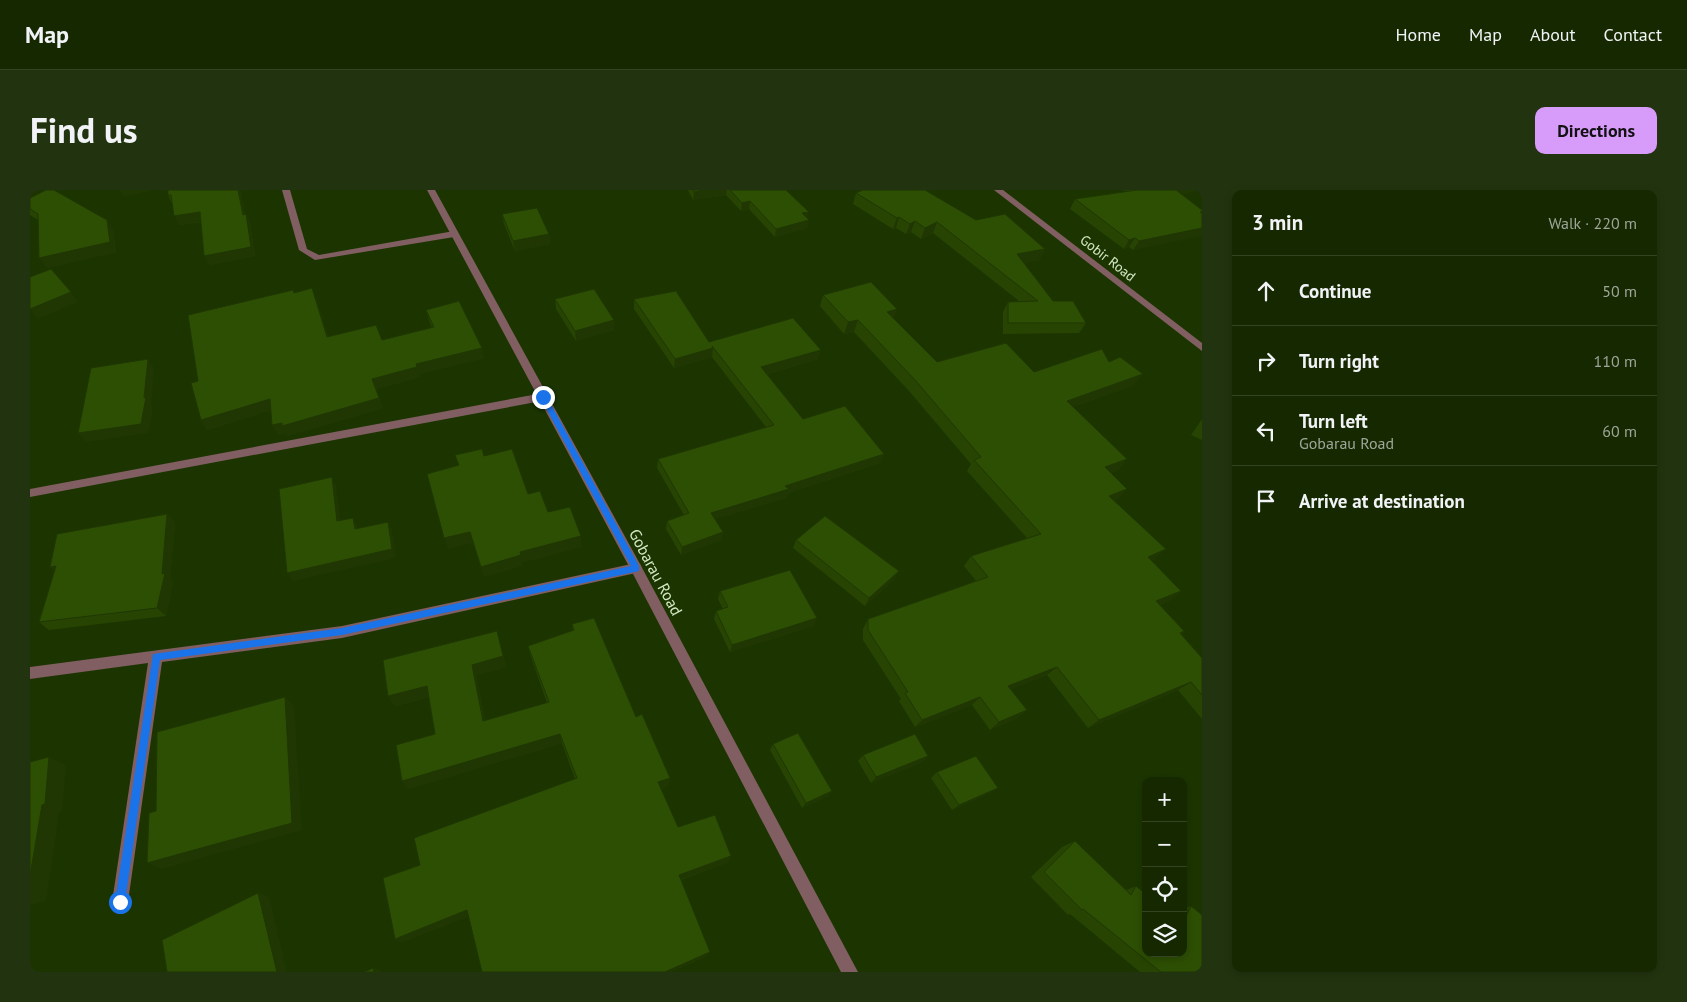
<!DOCTYPE html>
<html lang="en">
<head>
<meta charset="utf-8">
<style>
  :root { --surface:#152800; --page:#22340f; --text:#f1f3f6; --muted:#9da699; --line:#344422; --accent:#d79bf9 }
  body { margin:0; font-family:"PT Sans",sans-serif; background:var(--page); color:var(--text) }
  .controls { position:absolute; right:15px; bottom:15px; display:grid; overflow:hidden; border-radius:10px; box-shadow:0 2px 8px #0003 }
  .controls button { width:45px; height:45px; display:grid; place-items:center; padding:0; border:0; border-bottom:1px solid var(--line); background:var(--surface); color:var(--text); font:25px sans-serif }
  .stop { position:absolute; width:15px; height:15px; margin:-11px; border:4px solid #1a73e8; border-radius:50%; background:#fff }
  .stop.end { background:#1a73e8; border-color:#fff; box-shadow:0 1px 5px #0008 }
  .list { margin:0; padding:0; list-style:none }
  h2 { display:flex; justify-content:space-between; align-items:center; height:65px; margin:0; padding:0 20px; font-size:21px }
  h2 small { font-size:16px; font-weight:400; color:var(--muted) }
  .list li { display:grid; grid-template-columns:32px 1fr auto; gap:15px; align-items:center; box-sizing:border-box; height:70px; padding:0 20px; border-top:1px solid var(--line) }
  .list b { display:block; font-size:19px; white-space:nowrap }
  .list p { margin:0; font-size:16px; white-space:nowrap; color:var(--muted) }
  .list em { font-size:16px; font-style:normal; color:var(--muted) }
  .icon { flex:none; width:28px; height:28px; fill:none; stroke:currentColor; stroke-width:2; stroke-linecap:round; stroke-linejoin:round }
  .map { position:relative; flex:none; width:1172px; height:782px; overflow:hidden; border-radius:10px }
  header { display:flex; align-items:center; gap:30px; box-sizing:border-box; height:70px; padding:0 25px; background:var(--surface); border-bottom:1px solid var(--line) }
  header strong { font-size:24px }
  nav { display:flex; gap:28px; margin-inline-start:auto; font-size:18px }
  .intro { display:flex; align-items:center; justify-content:space-between; box-sizing:border-box; height:120px; padding:0 30px }
  h1 { margin:0; font-size:35px }
  .button { padding:12px 22px; border-radius:10px; background:var(--accent); color:#111; font-size:18px; font-weight:700 }
  main { display:flex; gap:30px; padding:0 30px }
  aside { flex:1; background:var(--surface); border-radius:10px; box-shadow:0 2px 8px #0003 }
  .map>svg:first-child { display:block }
</style>
</head>
<body>
<header>
<strong>Map</strong>
<nav><a>Home</a><a>Map</a><a>About</a><a>Contact</a></nav>
</header>
<div class="intro"><h1>Find us</h1><a class="button">Directions</a></div>
<main>
<div class="map">
<svg width="1172" height="782" viewBox="0 0 1172 782">
  <rect width="100%" height="100%" fill="#1c3500"/>
  <g fill="none" stroke-linecap="round" stroke-linejoin="round">
    <g fill="#815e61" fill-rule="evenodd">
      <path d="M 252,0 L 260,0 L 277,59 L 289,65 L 424,41 L 428,44 L 424,47 L 285,70 L 269,60 Z"/>
      <path d="M 964,0 L 973,0 L 1172,153 L 1172,161 Z"/>
      <path d="M 513,203 L 518,207 L 517,210 L 0,307 L 0,299 Z"/>
      <path d="M 606,373 L 610,374 L 612,378 L 610,382 L 606,383 L 312,448 L 132,472 L 98,712 L 96,718 L 90,720 L 84,718 L 82,712 L 118,473 L 0,489 L 0,477 L 312,436 Z"/>
    </g>
    <path fill="#815e61" fill-rule="evenodd" d="M 397,0 L 405,0 L 610,374 L 828,782 L 811,782 L 602,382 Z"/>
  </g>
  <g fill="#274403">
    <path d="M 138,0 L 210,0 L 215,25 L 216,24 L 220,33 L 225,66 L 179,75 L 171,32 L 149,35 L 142,14 L 138,5 Z"/>
    <path d="M 658,0 L 756,0 L 779,22 L 777,29 L 777,38 L 745,47 L 719,19 L 711,21 L 696,5 L 663,10 Z"/>
    <path d="M 833,0 L 1010,70 L 994,73 L 1023,111 L 1056,133 L 1049,143 L 973,144 L 973,122 L 978,112 L 989,111 L 903,43 L 891,49 L 881,42 L 876,44 L 866,38 L 863,39 L 823,14 L 826,3 Z"/>
    <path d="M 1091,0 L 1168,0 L 1151,4 L 1103,60 L 1099,57 L 1094,59 L 1040,19 L 1045,9 L 1098,1 Z"/>
    <path d="M 0,8 L 83,39 L 86,62 L 17,78 L 8,30 L 0,25 Z"/>
    <path d="M 472,24 L 519,44 L 520,54 L 485,61 L 474,34 Z"/>
    <path d="M 263,100 L 264,103 L 286,109 L 298,147 L 352,150 L 402,138 L 399,130 L 396,120 L 454,168 L 389,184 L 390,187 L 346,199 L 353,218 L 257,246 L 256,243 L 248,245 L 241,220 L 177,240 L 171,230 L 168,191 Z"/>
    <path d="M 793,105 L 867,119 L 863,128 L 907,172 L 1004,182 L 1079,172 L 1104,195 L 1043,217 L 1097,269 L 1088,280 L 1080,283 L 1087,310 L 1084,311 L 1125,369 L 1121,371 L 1151,401 L 1139,411 L 1130,415 L 1154,441 L 1151,444 L 1172,468 L 1172,529 L 1148,500 L 1058,538 L 1017,485 L 981,499 L 997,520 L 987,528 L 960,540 L 942,515 L 885,537 L 869,511 L 871,509 L 833,450 L 833,439 L 838,429 L 946,391 L 934,376 L 941,366 L 997,348 L 937,281 L 941,274 L 879,201 L 824,142 L 814,144 L 790,116 Z"/>
    <path d="M 525,109 L 584,130 L 584,140 L 546,151 L 526,119 Z"/>
    <path d="M 604,109 L 679,152 L 788,169 L 737,184 L 773,229 L 854,264 L 850,273 L 758,303 L 756,308 L 685,329 L 693,342 L 691,350 L 651,365 L 636,339 L 637,331 L 654,325 L 627,278 L 628,269 L 736,237 L 682,167 L 644,178 L 604,119 Z"/>
    <path d="M 1172,229 L 1172,250 L 1161,245 Z"/>
    <path d="M 137,324 L 145,333 L 140,388 L 143,392 L 136,426 L 19,440 L 9,432 L 25,381 L 20,377 Z"/>
    <path d="M 766,350 L 864,389 L 835,416 L 763,358 Z"/>
    <path d="M 690,401 L 783,436 L 700,462 L 684,429 L 686,421 L 693,419 L 688,409 Z"/>
    <path d="M 542,434 L 606,527 L 640,588 L 638,596 L 631,599 L 648,637 L 701,666 L 698,672 L 651,690 L 677,766 L 640,782 L 452,782 L 439,726 L 372,752 L 365,749 L 390,675 L 545,589 L 532,553 L 378,599 L 372,591 L 405,544 L 399,507 L 365,516 L 358,506 L 467,441 L 476,477 L 446,485 L 455,530 L 517,513 L 501,467 L 498,456 L 543,441 Z"/>
    <path d="M 743,554 L 802,601 L 798,606 L 772,618 L 740,560 Z"/>
    <path d="M 833,565 L 898,566 L 892,572 L 841,593 L 828,571 Z"/>
    <path d="M 907,582 L 960,603 L 922,620 L 901,588 Z"/>
    <path d="M 1045,651 L 1096,700 L 1106,696 L 1153,763 L 1153,718 L 1161,716 L 1172,782 L 1110,782 L 1040,724 L 1038,725 L 1001,687 L 1032,657 Z"/>
  </g>
  <g fill="#203703">
    <path d="M 90,0 L 123,0 L 94,7 Z"/>
    <path d="M 208,0 L 210,0 L 217,34 L 213,25 Z"/>
    <path d="M 675,0 L 697,0 L 696,5 L 663,10 L 664,2 Z"/>
    <path d="M 1143,0 L 1168,0 L 1138,8 Z"/>
    <path d="M 720,11 L 719,19 L 711,21 L 712,13 Z"/>
    <path d="M 170,22 L 174,31 L 149,35 L 144,26 Z"/>
    <path d="M 779,22 L 777,30 L 772,23 Z"/>
    <path d="M 216,24 L 220,33 L 225,66 L 179,75 L 174,66 Z"/>
    <path d="M 869,27 L 866,38 L 863,39 L 867,28 Z"/>
    <path d="M 77,30 L 83,39 L 86,62 L 17,78 L 9,68 Z"/>
    <path d="M 779,30 L 777,38 L 745,47 L 746,39 Z"/>
    <path d="M 885,31 L 881,42 L 876,44 L 880,34 Z"/>
    <path d="M 907,32 L 903,43 L 891,49 L 895,38 Z"/>
    <path d="M 1172,38 L 1172,46 L 1103,60 L 1109,51 Z"/>
    <path d="M 519,44 L 520,54 L 485,61 L 483,51 Z"/>
    <path d="M 1105,48 L 1099,57 L 1094,59 L 1099,50 Z"/>
    <path d="M 1015,59 L 1010,70 L 982,75 L 987,64 Z"/>
    <path d="M 282,98 L 286,109 L 301,158 L 297,147 Z"/>
    <path d="M 41,102 L 48,112 L 8,129 L 0,119 Z"/>
    <path d="M 867,119 L 862,131 L 857,122 Z"/>
    <path d="M 584,130 L 584,140 L 546,151 L 545,141 Z"/>
    <path d="M 828,130 L 824,142 L 814,144 L 818,132 Z"/>
    <path d="M 452,158 L 454,168 L 389,184 L 390,187 L 346,199 L 353,218 L 257,246 L 256,243 L 248,245 L 242,235 L 342,189 L 386,174 Z"/>
    <path d="M 683,158 L 682,167 L 644,178 L 645,169 Z"/>
    <path d="M 791,160 L 788,169 L 729,186 L 731,177 Z"/>
    <path d="M 118,169 L 124,178 L 121,215 L 123,217 L 118,243 L 56,252 L 48,243 L 114,208 Z"/>
    <path d="M 1113,184 L 1104,195 L 1029,222 L 1037,211 Z"/>
    <path d="M 240,209 L 245,219 L 177,240 L 171,230 Z"/>
    <path d="M 854,264 L 850,273 L 758,303 L 756,308 L 679,331 L 681,323 L 755,296 Z"/>
    <path d="M 1097,269 L 1088,280 L 1065,288 L 1075,277 Z"/>
    <path d="M 302,287 L 306,296 L 312,340 L 307,331 Z"/>
    <path d="M 1097,299 L 1087,310 L 1069,317 L 1079,306 Z"/>
    <path d="M 137,324 L 145,333 L 140,388 L 143,392 L 136,426 L 127,418 L 132,384 Z"/>
    <path d="M 323,328 L 327,337 L 329,348 L 325,339 Z"/>
    <path d="M 358,332 L 362,340 L 366,368 L 263,391 L 257,383 Z"/>
    <path d="M 440,342 L 443,353 L 418,359 L 414,348 Z"/>
    <path d="M 693,342 L 691,350 L 651,365 L 652,357 Z"/>
    <path d="M 551,346 L 552,357 L 492,373 L 493,376 L 454,387 L 451,377 L 490,362 Z"/>
    <path d="M 1136,359 L 1125,369 L 1107,377 L 1118,367 Z"/>
    <path d="M 26,376 L 30,385 L 20,377 Z"/>
    <path d="M 869,381 L 864,389 L 835,416 L 839,408 Z"/>
    <path d="M 1151,401 L 1139,411 L 1115,421 L 1126,411 Z"/>
    <path d="M 787,428 L 783,436 L 700,462 L 702,455 Z"/>
    <path d="M 467,441 L 476,477 L 446,485 L 457,540 L 453,531 L 442,475 Z"/>
    <path d="M 1027,477 L 1017,485 L 969,504 L 978,496 Z"/>
    <path d="M 1161,492 L 1148,500 L 1058,538 L 1069,530 Z"/>
    <path d="M 397,496 L 402,506 L 365,516 L 358,506 Z"/>
    <path d="M 255,507 L 264,516 L 272,640 L 132,679 L 117,673 Z"/>
    <path d="M 950,507 L 942,515 L 885,537 L 892,530 Z"/>
    <path d="M 997,520 L 987,528 L 960,540 L 969,532 Z"/>
    <path d="M 530,544 L 532,553 L 378,599 L 372,591 Z"/>
    <path d="M 898,566 L 892,572 L 841,593 L 846,587 Z"/>
    <path d="M 19,567 L 36,575 L 32,622 L 29,623 L 16,711 L 0,715 L 0,686 Z"/>
    <path d="M 640,588 L 638,596 L 627,600 L 628,592 Z"/>
    <path d="M 968,598 L 960,603 L 922,620 L 929,615 Z"/>
    <path d="M 802,601 L 798,606 L 772,618 L 776,613 Z"/>
    <path d="M 701,666 L 698,672 L 647,691 L 649,685 Z"/>
    <path d="M 228,703 L 239,707 L 257,782 L 247,782 Z"/>
    <path d="M 437,720 L 442,725 L 372,752 L 365,749 Z"/>
    <path d="M 680,762 L 677,766 L 640,782 L 635,782 Z"/>
    <path d="M 343,778 L 351,780 L 351,782 L 344,782 Z"/>
  </g>
  <g fill="#2d4f04" stroke="#203703">
    <path d="M 16,0 L 24,0 L 77,30 L 80,52 L 9,68 L 8,24 L 0,19 L 0,8 Z"/>
    <path d="M 138,0 L 208,0 L 213,25 L 216,24 L 221,57 L 174,66 L 170,22 L 144,26 L 141,5 L 138,5 Z"/>
    <path d="M 663,0 L 675,0 L 664,2 Z"/>
    <path d="M 700,0 L 756,0 L 779,22 L 772,23 L 779,30 L 746,39 L 720,11 L 712,13 Z"/>
    <path d="M 833,0 L 895,0 L 946,30 L 975,24 L 1015,59 L 987,64 L 1023,111 L 1043,111 L 1056,133 L 978,133 L 978,112 L 1008,111 L 907,32 L 895,38 L 885,31 L 880,34 L 869,27 L 867,28 L 826,3 Z"/>
    <path d="M 1107,0 L 1146,0 L 1172,20 L 1172,22 L 1170,22 L 1172,23 L 1172,38 L 1109,51 L 1105,48 L 1099,50 L 1045,9 Z"/>
    <path d="M 507,18 L 519,44 L 483,51 L 472,24 Z"/>
    <path d="M 21,79 L 41,102 L 0,119 L 0,87 Z"/>
    <path d="M 841,92 L 867,119 L 857,122 L 907,172 L 976,153 L 1004,182 L 1072,159 L 1079,172 L 1090,167 L 1113,184 L 1037,211 L 1097,269 L 1075,277 L 1097,299 L 1079,306 L 1136,359 L 1118,367 L 1151,401 L 1126,411 L 1154,441 L 1150,443 L 1172,468 L 1172,505 L 1161,492 L 1069,530 L 1027,477 L 978,496 L 997,520 L 969,532 L 950,507 L 892,530 L 875,503 L 878,502 L 838,440 L 838,429 L 958,387 L 941,366 L 1011,344 L 944,270 L 951,267 L 885,190 L 828,130 L 818,132 L 793,105 Z"/>
    <path d="M 282,98 L 297,147 L 346,135 L 352,150 L 404,137 L 396,120 L 429,111 L 452,158 L 386,174 L 387,177 L 342,189 L 349,208 L 252,236 L 252,233 L 242,235 L 240,209 L 171,230 L 161,193 L 168,191 L 158,125 L 263,100 L 264,103 Z"/>
    <path d="M 564,99 L 584,130 L 545,141 L 525,109 Z"/>
    <path d="M 646,101 L 679,152 L 763,128 L 791,160 L 731,177 L 773,229 L 815,216 L 854,264 L 755,296 L 759,299 L 681,323 L 693,342 L 652,357 L 637,331 L 659,323 L 628,269 L 744,235 L 682,156 L 683,158 L 645,169 L 604,109 Z"/>
    <path d="M 118,169 L 114,208 L 116,207 L 111,234 L 48,243 L 61,178 Z"/>
    <path d="M 452,259 L 454,266 L 482,259 L 498,304 L 510,301 L 518,322 L 540,317 L 551,346 L 490,362 L 491,365 L 451,377 L 440,342 L 414,348 L 397,284 L 429,275 L 425,265 Z"/>
    <path d="M 302,287 L 307,331 L 323,328 L 325,339 L 358,332 L 362,359 L 257,383 L 249,299 Z"/>
    <path d="M 137,324 L 132,384 L 135,383 L 127,418 L 9,432 L 26,376 L 20,377 L 27,344 Z"/>
    <path d="M 795,326 L 869,381 L 839,408 L 766,350 Z"/>
    <path d="M 760,380 L 787,428 L 702,455 L 686,421 L 698,417 L 690,401 Z"/>
    <path d="M 564,428 L 606,527 L 612,524 L 640,588 L 628,592 L 648,637 L 685,625 L 701,666 L 649,685 L 680,762 L 635,782 L 452,782 L 437,720 L 365,749 L 353,688 L 390,675 L 384,648 L 547,588 L 530,544 L 372,591 L 366,555 L 405,544 L 397,496 L 358,506 L 353,470 L 467,441 L 473,466 L 442,475 L 453,531 L 519,512 L 498,456 L 544,440 L 542,434 Z"/>
    <path d="M 255,507 L 262,633 L 117,673 L 119,623 L 126,621 L 127,542 Z"/>
    <path d="M 768,543 L 802,601 L 776,613 L 743,554 Z"/>
    <path d="M 885,544 L 898,566 L 846,587 L 833,565 Z"/>
    <path d="M 946,566 L 968,598 L 929,615 L 907,582 Z"/>
    <path d="M 19,567 L 15,614 L 12,615 L 0,686 L 0,572 Z"/>
    <path d="M 1045,651 L 1101,705 L 1106,696 L 1116,704 L 1116,763 L 1153,763 L 1153,732 L 1161,716 L 1172,725 L 1172,782 L 1131,782 L 1053,719 L 1052,720 L 1014,682 Z"/>
    <path d="M 228,703 L 247,782 L 137,782 L 132,750 Z"/>
    <path d="M 343,778 L 344,782 L 334,782 Z"/>
  </g>
  <path fill="#1a73e8" d="M 513,205 L 517,207 L 609,376 L 609,381 L 312,445 L 130,470 L 95,712 L 94,716 L 90,717 L 87,716 L 85,712 L 123,464 L 312,438 L 601,376 L 510,207 Z"/>
  <g text-anchor="middle" dominant-baseline="central" stroke-width="4.5" stroke-linejoin="round" paint-order="stroke">
    <g font-size="14" fill="#d4e9c5" stroke="#1c3500">
      <text transform="translate(1078 68) rotate(38)">Gobir Road</text>
    </g>
    <g font-size="16" fill="#d4e9c5" stroke="#1c3500">
      <text transform="translate(626 382) rotate(62)">Gobarau Road</text>
    </g>
  </g>
</svg>
<div class="controls">
<button>+</button>
<button>−</button>
<button><svg class="icon" aria-label="locate" viewBox="0 0 24 24"><circle cx="12" cy="12" r="6"/><path d="M12 2v4M12 18v4M2 12h4M18 12h4"/></svg></button>
<button><svg class="icon" aria-label="layers" viewBox="0 0 24 24"><path d="M12 4l9 5-9 5-9-5zM3 14l9 5 9-5"/></svg></button>
</div>
<div class="stop" style="left:90px;top:712px"></div>
<div class="stop end" style="left:513px;top:207px"></div>
</div>
<aside>
<h2>3 min<small>Walk · 220 m</small></h2>
<ul class="list">
<li><svg class="icon" aria-label="ahead" viewBox="0 0 24 24"><path d="M12 20V5M6 11l6-6 6 6"/></svg><div><b>Continue</b></div><em>50 m</em></li>
<li><svg class="icon" aria-label="right" viewBox="0 0 24 24"><path d="M7 20v-9h11M14 6l5 5-5 5"/></svg><div><b>Turn right</b></div><em>110 m</em></li>
<li><svg class="icon" aria-label="left" viewBox="0 0 24 24"><path d="M17 20v-9H6M10 6l-5 5 5 5"/></svg><div><b>Turn left</b><p>Gobarau Road</p></div><em>60 m</em></li>
<li><svg class="icon" aria-label="arrive" viewBox="0 0 24 24"><path d="M6 21V4h12l-3 4 3 4H6"/></svg><div><b>Arrive at destination</b></div></li>
</ul>
</aside>
</main>
</body>
</html>
